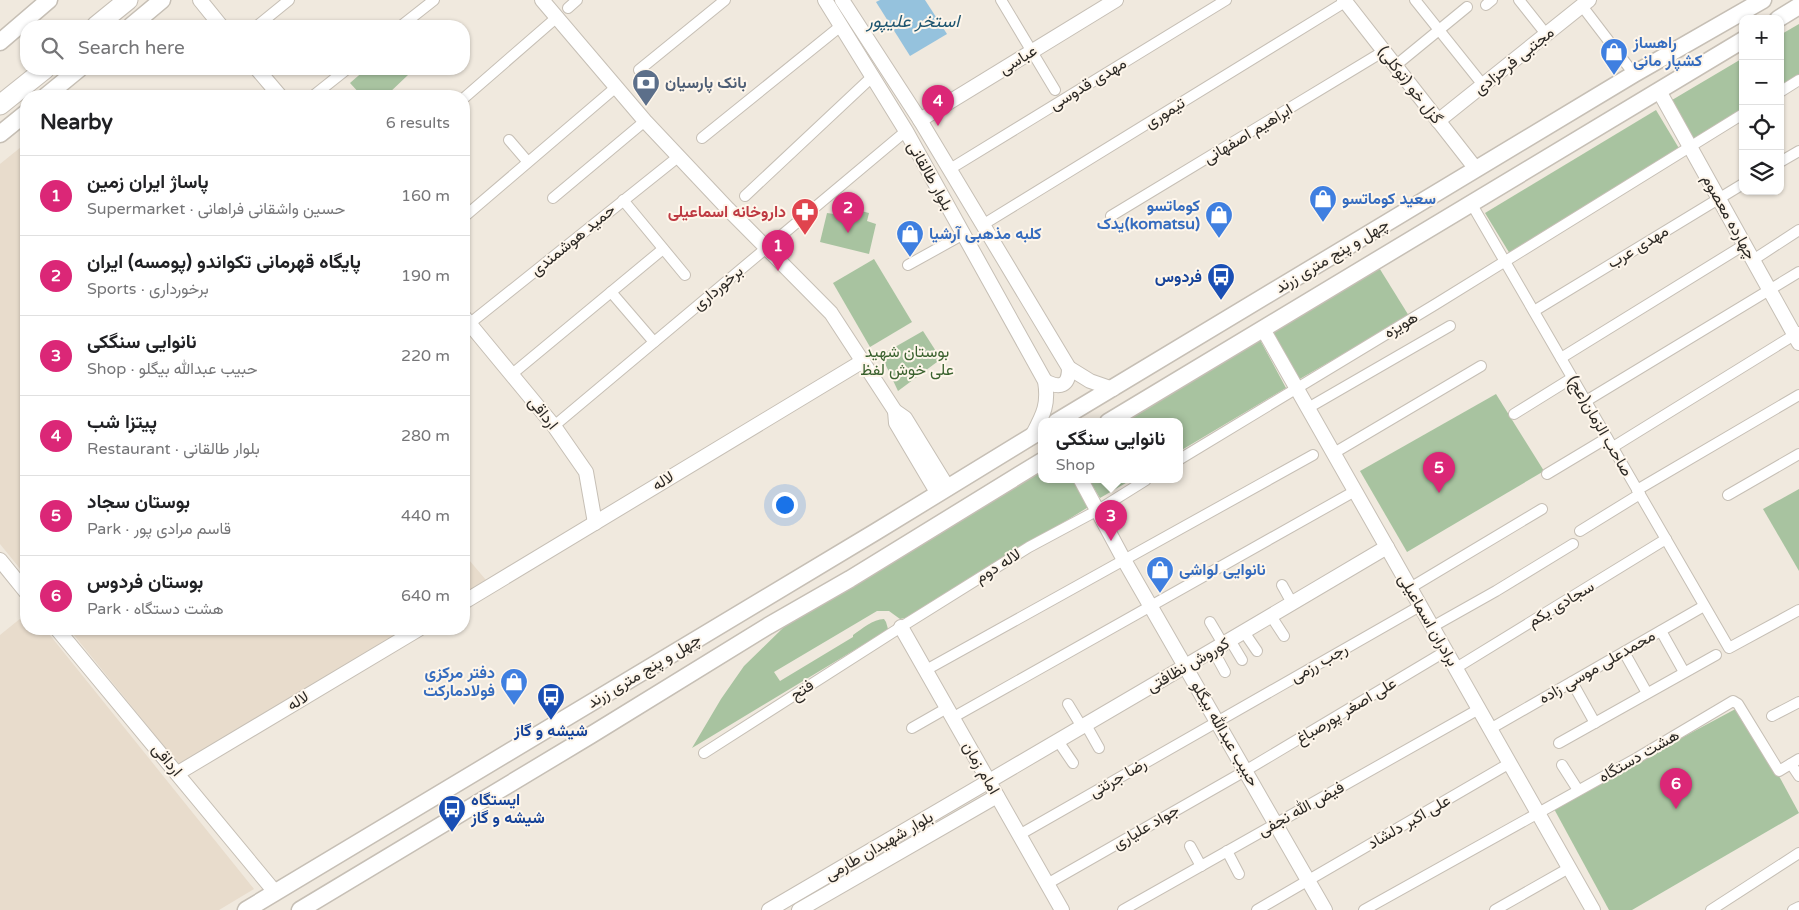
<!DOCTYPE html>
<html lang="en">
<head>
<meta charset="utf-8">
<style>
  :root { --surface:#fff; --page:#f2f2f2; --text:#202124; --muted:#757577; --line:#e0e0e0; --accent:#db2777 }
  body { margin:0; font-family:"Varela Round",Vazirmatn,sans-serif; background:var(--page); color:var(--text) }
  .controls { position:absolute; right:15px; top:15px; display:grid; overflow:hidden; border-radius:10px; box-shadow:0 1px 4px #0004 }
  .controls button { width:45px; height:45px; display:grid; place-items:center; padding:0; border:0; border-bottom:1px solid var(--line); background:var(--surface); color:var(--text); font:25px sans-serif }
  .you { position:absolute; left:784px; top:504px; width:18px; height:18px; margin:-12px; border:4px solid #fff; border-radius:50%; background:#1a73e8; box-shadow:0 0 0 8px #1a73e833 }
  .badge { display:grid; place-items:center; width:32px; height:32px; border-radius:50%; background:var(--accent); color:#fff; font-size:16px; font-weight:700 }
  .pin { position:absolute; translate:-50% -41px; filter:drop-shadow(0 1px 2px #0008) }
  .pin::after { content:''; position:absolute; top:26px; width:18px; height:15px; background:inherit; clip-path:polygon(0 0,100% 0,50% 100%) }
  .popup { position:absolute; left:1038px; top:418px; width:145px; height:65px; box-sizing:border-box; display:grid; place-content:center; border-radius:10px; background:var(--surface); filter:drop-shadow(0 1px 4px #0005); font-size:16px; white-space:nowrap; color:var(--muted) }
  .popup b { font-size:19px; color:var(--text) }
  .popup::after { content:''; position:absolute; left:50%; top:100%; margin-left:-10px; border:10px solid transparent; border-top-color:var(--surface) }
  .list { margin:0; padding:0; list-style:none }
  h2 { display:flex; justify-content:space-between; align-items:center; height:65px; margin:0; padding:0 20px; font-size:21px }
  h2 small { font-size:16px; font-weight:400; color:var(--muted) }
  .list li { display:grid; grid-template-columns:32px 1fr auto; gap:15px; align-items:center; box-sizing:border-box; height:80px; padding:0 20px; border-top:1px solid var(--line) }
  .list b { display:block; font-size:19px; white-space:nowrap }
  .list p { margin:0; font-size:16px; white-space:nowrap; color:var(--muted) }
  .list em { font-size:16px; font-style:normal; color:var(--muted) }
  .icon { flex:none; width:28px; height:28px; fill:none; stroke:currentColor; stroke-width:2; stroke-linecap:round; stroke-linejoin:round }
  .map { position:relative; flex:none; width:1799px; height:910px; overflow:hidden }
  .search { position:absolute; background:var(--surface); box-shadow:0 1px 4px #0004; left:20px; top:20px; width:450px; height:55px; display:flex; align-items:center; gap:12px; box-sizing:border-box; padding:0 18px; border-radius:20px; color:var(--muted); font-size:19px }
  .panel { position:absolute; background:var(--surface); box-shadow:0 1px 4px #0004; left:20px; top:90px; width:450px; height:545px; border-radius:20px }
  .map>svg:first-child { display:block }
</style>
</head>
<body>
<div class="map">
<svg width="1799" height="910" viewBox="0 0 1799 910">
  <rect width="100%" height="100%" fill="#f0e9de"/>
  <g fill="#e8dccc">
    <path d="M 26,143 L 26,576 L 0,544 L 0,164 Z"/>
    <path d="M 464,554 L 486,580 L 464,594 L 464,553 Z"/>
    <path d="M 26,614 L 26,629 L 45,629 L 254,889 L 219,910 L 0,910 L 0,635 Z"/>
    <path d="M 69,629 L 406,629 L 180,766 Z"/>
  </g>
  <g fill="#a8c3a0">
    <path d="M 1799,24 L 1799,78 L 1780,89 L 1780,35 Z"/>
    <path d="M 1743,58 L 1743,111 L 1692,141 L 1667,103 Z"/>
    <path d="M 366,69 L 402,69 L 408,75 L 388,94 L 390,96 L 362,96 L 350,83 Z"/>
    <path d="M 1656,110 L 1680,150 L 1510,254 L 1485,213 Z"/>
    <path d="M 837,205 L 869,213 L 867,221 L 876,224 L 869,254 L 820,242 L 827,213 L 834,214 Z"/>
    <path d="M 874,259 L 912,322 L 870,347 L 833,283 Z"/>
    <path d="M 1378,266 L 1409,316 L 1298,380 L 1271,332 Z"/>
    <path d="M 923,331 L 941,359 L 898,391 L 881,355 Z"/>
    <path d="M 1259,338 L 1286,388 L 1180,451 L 1180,422 L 1120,422 Z"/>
    <path d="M 1496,394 L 1544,471 L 1407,552 L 1360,471 Z"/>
    <path d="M 1042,469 L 1042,480 L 1075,480 L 1090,506 L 910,617 L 900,619 L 889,611 L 877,611 L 774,672 L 780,681 L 853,637 L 853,635 C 862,629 873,619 884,619 L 886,622 L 888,629 L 886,631 L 692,748 L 721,699 L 744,666 L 786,625 Z"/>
    <path d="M 1089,480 L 1131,480 L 1100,498 Z"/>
    <path d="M 1799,489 L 1799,571 L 1763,509 Z"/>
    <path d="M 1741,706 L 1799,813 L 1632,910 L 1609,910 L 1553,807 Z"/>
  </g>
  <path fill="#95c2dd" d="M 880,0 L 925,0 L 947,34 L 910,56 L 876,2 Z"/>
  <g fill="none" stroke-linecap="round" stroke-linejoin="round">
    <defs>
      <g id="street">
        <path d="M 1001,0 L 1055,90"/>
        <path d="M 1415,0 L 1483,85"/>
        <path d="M 1519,0 L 1546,34"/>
        <path d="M 1486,5 L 1492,0"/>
        <path d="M 1582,6 L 1634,74"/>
        <path d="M 568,8 L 577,0"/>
        <path d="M 257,26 L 289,0"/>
        <path d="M 401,26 L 434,0"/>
        <path d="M 1395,66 L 1467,7"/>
        <path d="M 639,70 L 725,0"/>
        <path d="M 1780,92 L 1799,80"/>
        <path d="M 313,96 L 347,69"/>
        <path d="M 464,98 L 556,18"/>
        <path d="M 702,138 L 842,25"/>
        <path d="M 509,140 L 527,161"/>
        <path d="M 1780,162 L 1799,151"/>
        <path d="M 950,169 L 1226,0"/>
        <path d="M 745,196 L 873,76"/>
        <path d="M 553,198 L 645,121"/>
        <path d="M 623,200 L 685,275"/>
        <path d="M 1471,203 L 1729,648 L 1799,610"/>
        <path d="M 1111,216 L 1384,51"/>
        <path d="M 464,217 L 615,88"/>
        <path d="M 984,224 L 1345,2"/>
        <path d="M 1753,260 L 1799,230"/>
        <path d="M 908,265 L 962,235"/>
        <path d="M 611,292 L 654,342"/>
        <path d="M 1534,311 L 1743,184"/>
        <path d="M 469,324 L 678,157"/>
        <path d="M 1561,358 L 1744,245"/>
        <path d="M 511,375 L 663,249"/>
        <path d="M 1586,401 L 1799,272"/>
        <path d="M 1308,408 L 1450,326"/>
        <path d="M 1514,414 L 1572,378"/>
        <path d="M 554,426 L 906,131"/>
        <path d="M 1613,447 L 1799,332"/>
        <path d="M 1334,453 L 1481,366"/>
        <path d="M 1180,459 L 1436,304 L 1743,114"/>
        <path d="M 1547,474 L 1607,438"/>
        <path d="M 1637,490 L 1799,395"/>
        <path d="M 1728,495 L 1799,454"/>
        <path d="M 1580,531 L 1640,494"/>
        <path d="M 1282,585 L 1292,603"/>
        <path d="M 1410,588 L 1542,509"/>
        <path d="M 1271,616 L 1284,636"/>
        <path d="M 1210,622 L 1223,644"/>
        <path d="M 1432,627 L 1496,591 L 1573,544"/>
        <path d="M 1661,631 L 1684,672"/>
        <path d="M 1244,632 L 1257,651"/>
        <path d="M 1230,640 L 1242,660"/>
        <path d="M 1213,650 L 1225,672"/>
        <path d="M 1624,652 L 1647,693"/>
        <path d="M 1456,668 L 1666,539"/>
        <path d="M 926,670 L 1313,455"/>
        <path d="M 1572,682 L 1595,723"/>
        <path d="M 1068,704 L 1082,727"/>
        <path d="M 1772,716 L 1799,702"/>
        <path d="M 952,718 L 1355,491"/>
        <path d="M 1086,725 L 1099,748"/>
        <path d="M 912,728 L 947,708"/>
        <path d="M 1490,729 L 1704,606"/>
        <path d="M 1058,741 L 1073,763"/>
        <path d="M 1559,743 L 1716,655"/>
        <path d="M 704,753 L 901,627 L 1029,547 L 1098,510 L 1146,480"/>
        <path d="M 1791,764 L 1799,776"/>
        <path d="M 1562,765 L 1578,790"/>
        <path d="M 1019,835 L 1420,606"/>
        <path d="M 1190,846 L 1201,866"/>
        <path d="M 1227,851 L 1239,874"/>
        <path d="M 1047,884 L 1245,771 L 1446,651"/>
        <path d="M 1123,910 L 1479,709"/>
        <path d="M 1257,910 L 1510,763"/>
        <path d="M 1364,910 L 1637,758 L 1733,701 L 1738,704 L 1779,771 L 1799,759"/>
        <path d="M 1495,910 L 1569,868"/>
        <path d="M 1711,910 L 1799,853"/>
        <path d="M 1793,910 L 1799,907"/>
      </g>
      <g id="secondary">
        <path d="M 200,0 L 221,26"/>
        <path d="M 542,0 L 645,121 L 728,209 L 831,313 L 895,411 L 905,418 L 948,488"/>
        <path d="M 825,0 L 906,131 L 1045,381 C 1049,405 1043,415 1032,436"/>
        <path d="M 842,0 L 920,120 L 1069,368 L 1090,381 L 1113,389"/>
        <path d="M 1344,0 L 1476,169"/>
        <path d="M 257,69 L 280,96"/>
        <path d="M 1659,91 L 1799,343"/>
        <path d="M 920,120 L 1116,0"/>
        <path d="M 1438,121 L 1589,0"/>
        <path d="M 464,317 L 554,426 L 586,472 L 595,523"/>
        <path d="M 1263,329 L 1593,910"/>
        <path d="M 1045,381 C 1060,389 1069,386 1069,368"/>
        <path d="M 895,411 L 896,423 L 938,494"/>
        <path d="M 1081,480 L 1124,560 L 1325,910"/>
        <path d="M 0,560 L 26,592"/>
        <path d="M 464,602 L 863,361"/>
        <path d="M 901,627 L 1062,910"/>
        <path d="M 57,629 L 275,892"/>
        <path d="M 178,773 L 419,629"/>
        <path d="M 769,910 L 1223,644 L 1387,547"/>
        <path d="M 799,910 L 997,796"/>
      </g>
      <g id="primary">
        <path d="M 1778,19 L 1799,6"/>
        <path d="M 131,26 L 162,0"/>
        <path d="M 0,42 L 49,0"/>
        <path d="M 46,96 L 79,69"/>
        <path d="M 0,134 L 26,113"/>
        <path d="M 1056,422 L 1634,74 L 1763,0"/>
        <path d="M 1108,422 L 1743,40"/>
        <path d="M 246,910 L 877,531 L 1042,430"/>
        <path d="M 300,910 L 591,735 L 768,626 L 850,579 L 1042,461"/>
      </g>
      <g id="highway">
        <path d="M 96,26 L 128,0"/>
        <path d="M 0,105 L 45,69"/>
      </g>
    </defs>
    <use href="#street" stroke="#c6bfb5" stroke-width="12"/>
    <use href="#secondary" stroke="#c6bfb5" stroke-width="16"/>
    <use href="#primary" stroke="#c6bfb5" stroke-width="19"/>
    <use href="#highway" stroke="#c6bfb5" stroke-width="21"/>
    <use href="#street" stroke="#fff" stroke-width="10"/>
    <use href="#secondary" stroke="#fff" stroke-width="14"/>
    <use href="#primary" stroke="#fff" stroke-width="16"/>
    <use href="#highway" stroke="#fff" stroke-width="19"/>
  </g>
  <defs>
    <symbol id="shop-pin" viewBox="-11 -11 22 30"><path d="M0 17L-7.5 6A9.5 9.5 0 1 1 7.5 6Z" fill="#3f7fe0" stroke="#fef6eb"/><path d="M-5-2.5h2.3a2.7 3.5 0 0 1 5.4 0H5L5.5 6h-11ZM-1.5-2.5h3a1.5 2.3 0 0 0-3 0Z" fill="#fff"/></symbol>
    <symbol id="bank-pin" viewBox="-11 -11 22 30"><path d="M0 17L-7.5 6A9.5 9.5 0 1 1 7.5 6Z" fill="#5c6f8a" stroke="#fef6eb"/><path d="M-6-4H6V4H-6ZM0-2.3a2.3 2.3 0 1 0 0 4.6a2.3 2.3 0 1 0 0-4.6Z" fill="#fff"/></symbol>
    <symbol id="pharmacy-pin" viewBox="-11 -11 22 30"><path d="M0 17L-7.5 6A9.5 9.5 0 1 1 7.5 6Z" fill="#e0444e" stroke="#fef6eb"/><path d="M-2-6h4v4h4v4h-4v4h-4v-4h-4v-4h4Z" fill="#fff"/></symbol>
    <symbol id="bus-pin" viewBox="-11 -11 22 30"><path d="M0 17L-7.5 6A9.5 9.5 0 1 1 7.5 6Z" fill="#1a4fb4" stroke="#fef6eb"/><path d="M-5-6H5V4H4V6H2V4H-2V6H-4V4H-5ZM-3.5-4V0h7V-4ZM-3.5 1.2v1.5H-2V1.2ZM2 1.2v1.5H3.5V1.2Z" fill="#fff"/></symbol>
  </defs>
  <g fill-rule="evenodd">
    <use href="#shop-pin" x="1598" y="36" width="32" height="43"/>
    <use href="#bank-pin" x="630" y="67" width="32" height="43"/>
    <use href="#shop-pin" x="1307" y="183" width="32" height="43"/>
    <use href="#pharmacy-pin" x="789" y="196" width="32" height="43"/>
    <use href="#shop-pin" x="1203" y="199" width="32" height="43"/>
    <use href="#shop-pin" x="894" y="218" width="32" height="43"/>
    <use href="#bus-pin" x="1205" y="261" width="32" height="43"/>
    <use href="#shop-pin" x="1144" y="554" width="32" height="43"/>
    <use href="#shop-pin" x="498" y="666" width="32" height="43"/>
    <use href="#bus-pin" x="535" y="681" width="32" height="43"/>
    <use href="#bus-pin" x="436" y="793" width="32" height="43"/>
  </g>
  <g text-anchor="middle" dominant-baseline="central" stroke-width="4" stroke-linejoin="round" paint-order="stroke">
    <g font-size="16" font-weight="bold" fill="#366cbe" stroke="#fef6eb" text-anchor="start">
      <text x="1633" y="43">راهساز<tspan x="1633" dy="18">کشپار مانی</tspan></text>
      <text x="1342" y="199">سعید کوماتسو</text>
      <text x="1200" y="206" text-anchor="end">کوماتسو<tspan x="1200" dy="18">یدک(komatsu)</tspan></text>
      <text x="929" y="234">کلبه مذهبی آرشیا</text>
      <text x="1179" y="570">نانوایی لواشی</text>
      <text x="495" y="673" text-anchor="end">دفتر مرکزی<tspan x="495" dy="18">فولادمارکت</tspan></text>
    </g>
    <g font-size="16" fill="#2c2925" stroke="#fef6eb">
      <text transform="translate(1018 60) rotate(-32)">عباسی</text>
      <text transform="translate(1514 61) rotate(-39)">مجتبی فرحزادی</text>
      <text transform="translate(1088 84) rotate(-31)">مهدی قدوسی</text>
      <text transform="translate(1410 85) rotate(52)">گزل خو (توکلی)</text>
      <text transform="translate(1165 113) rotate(-32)">تیموری</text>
      <text transform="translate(1248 134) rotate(-31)">ابراهیم اصفهانی</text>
      <text transform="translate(930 176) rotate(61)">بلوار طالقانی</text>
      <text transform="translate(1729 217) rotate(61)">چهارده معصوم</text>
      <text transform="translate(573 240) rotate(-39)">حمید هوشمندی</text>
      <text transform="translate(1638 247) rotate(-31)">مهدی عرب</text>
      <text transform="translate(1332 256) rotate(-31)">چهل و پنج متری زرند</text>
      <text transform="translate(718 288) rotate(-40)">برخورداری</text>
      <text transform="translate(1401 325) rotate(-31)">هویزه</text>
      <text transform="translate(543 413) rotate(51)">ارداقی</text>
      <text transform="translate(1600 426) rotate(60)">صاحب الزمان(عج)</text>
      <text transform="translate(663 481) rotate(-31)">لاله</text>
      <text transform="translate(998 566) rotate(-32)">لاله دوم</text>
      <text transform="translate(1561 604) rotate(-31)">سجادی یکم</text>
      <text transform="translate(1428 620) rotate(60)">برادران اسماعیلی</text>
      <text transform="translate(1319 663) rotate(-30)">رجب رزمی</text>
      <text transform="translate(1188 665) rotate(-30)">کوروش نظافتی</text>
      <text transform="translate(1597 667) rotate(-30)">محمدعلی موسی زاده</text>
      <text transform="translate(644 671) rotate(-31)">چهل و پنج متری زرند</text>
      <text transform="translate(802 690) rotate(-33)">فتح</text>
      <text transform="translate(298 701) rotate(-31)">لاله</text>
      <text transform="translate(1346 711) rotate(-31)">علی اصغر پورصباغ</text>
      <text transform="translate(1225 734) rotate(60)">حبیب عبدالله بیگلو</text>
      <text transform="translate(1639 756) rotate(-30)">هشت دستگاه</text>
      <text transform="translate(167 760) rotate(50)">ارداقی</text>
      <text transform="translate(981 768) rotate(60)">امام زمان</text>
      <text transform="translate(1118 778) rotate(-30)">رضا جرئتی</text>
      <text transform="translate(1301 809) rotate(-29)">فیض الله نجفی</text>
      <text transform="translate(1409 822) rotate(-30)">علی اکبر دلشاد</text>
      <text transform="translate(1146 827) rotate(-30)">جواد علیاری</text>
      <text transform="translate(879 846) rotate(-30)">بلوار شهیدان طارمی</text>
    </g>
    <g font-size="16" font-weight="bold" fill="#4e5e75" stroke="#fef6eb" text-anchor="start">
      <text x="665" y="83">بانک پارسیان</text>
    </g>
    <g font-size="16" font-weight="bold" fill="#be3a42" stroke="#fef6eb" text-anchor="end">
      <text x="786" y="212">داروخانه اسماعیلی</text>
    </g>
    <g font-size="16" font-weight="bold" fill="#164399" stroke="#fef6eb" text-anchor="end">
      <text x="1202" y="277">فردوس</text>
      <text x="551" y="731" text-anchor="middle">شیشه و گاز</text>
      <text x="471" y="800" text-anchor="start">ایستگاه<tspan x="471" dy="18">شیشه و گاز</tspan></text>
    </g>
    <g font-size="16" fill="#3a612e" stroke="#fef6eb">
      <text x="907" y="352">بوستان شهید<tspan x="907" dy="18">علی خوش لفظ</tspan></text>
    </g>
    <g font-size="18" font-style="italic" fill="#1e5570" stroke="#fef6eb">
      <text x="913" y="21">استخر علیپور</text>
    </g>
  </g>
</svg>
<div class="controls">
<button>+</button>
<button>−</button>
<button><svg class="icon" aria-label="locate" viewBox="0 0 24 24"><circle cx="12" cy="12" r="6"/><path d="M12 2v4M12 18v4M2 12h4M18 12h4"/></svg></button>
<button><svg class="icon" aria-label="layers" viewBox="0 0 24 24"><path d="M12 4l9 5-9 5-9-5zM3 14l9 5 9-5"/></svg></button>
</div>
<div class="you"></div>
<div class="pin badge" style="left:778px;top:271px">1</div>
<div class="pin badge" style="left:848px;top:233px">2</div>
<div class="pin badge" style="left:1111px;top:541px">3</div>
<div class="popup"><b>نانوایی سنگکی</b>Shop</div>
<div class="pin badge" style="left:938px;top:126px">4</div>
<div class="pin badge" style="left:1439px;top:493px">5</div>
<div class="pin badge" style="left:1676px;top:809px">6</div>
<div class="search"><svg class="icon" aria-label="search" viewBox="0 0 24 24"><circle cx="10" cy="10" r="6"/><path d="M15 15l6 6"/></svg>Search here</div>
<section class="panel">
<h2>Nearby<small>6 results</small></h2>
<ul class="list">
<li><span class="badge">1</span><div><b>پاساژ ایران زمین</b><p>Supermarket · حسین واشقانی فراهانی</p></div><em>160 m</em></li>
<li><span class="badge">2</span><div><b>پایگاه قهرمانی تکواندو (پومسه) ایران</b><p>Sports · برخورداری</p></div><em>190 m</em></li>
<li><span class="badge">3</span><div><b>نانوایی سنگکی</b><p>Shop · حبیب عبدالله بیگلو</p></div><em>220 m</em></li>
<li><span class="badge">4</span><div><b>پیتزا شب</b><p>Restaurant · بلوار طالقانی</p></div><em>280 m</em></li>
<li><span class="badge">5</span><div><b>بوستان سجاد</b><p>Park · قاسم مرادی پور</p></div><em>440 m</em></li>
<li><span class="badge">6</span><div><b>بوستان فردوس</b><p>Park · هشت دستگاه</p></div><em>640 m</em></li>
</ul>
</section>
</div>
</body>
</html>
